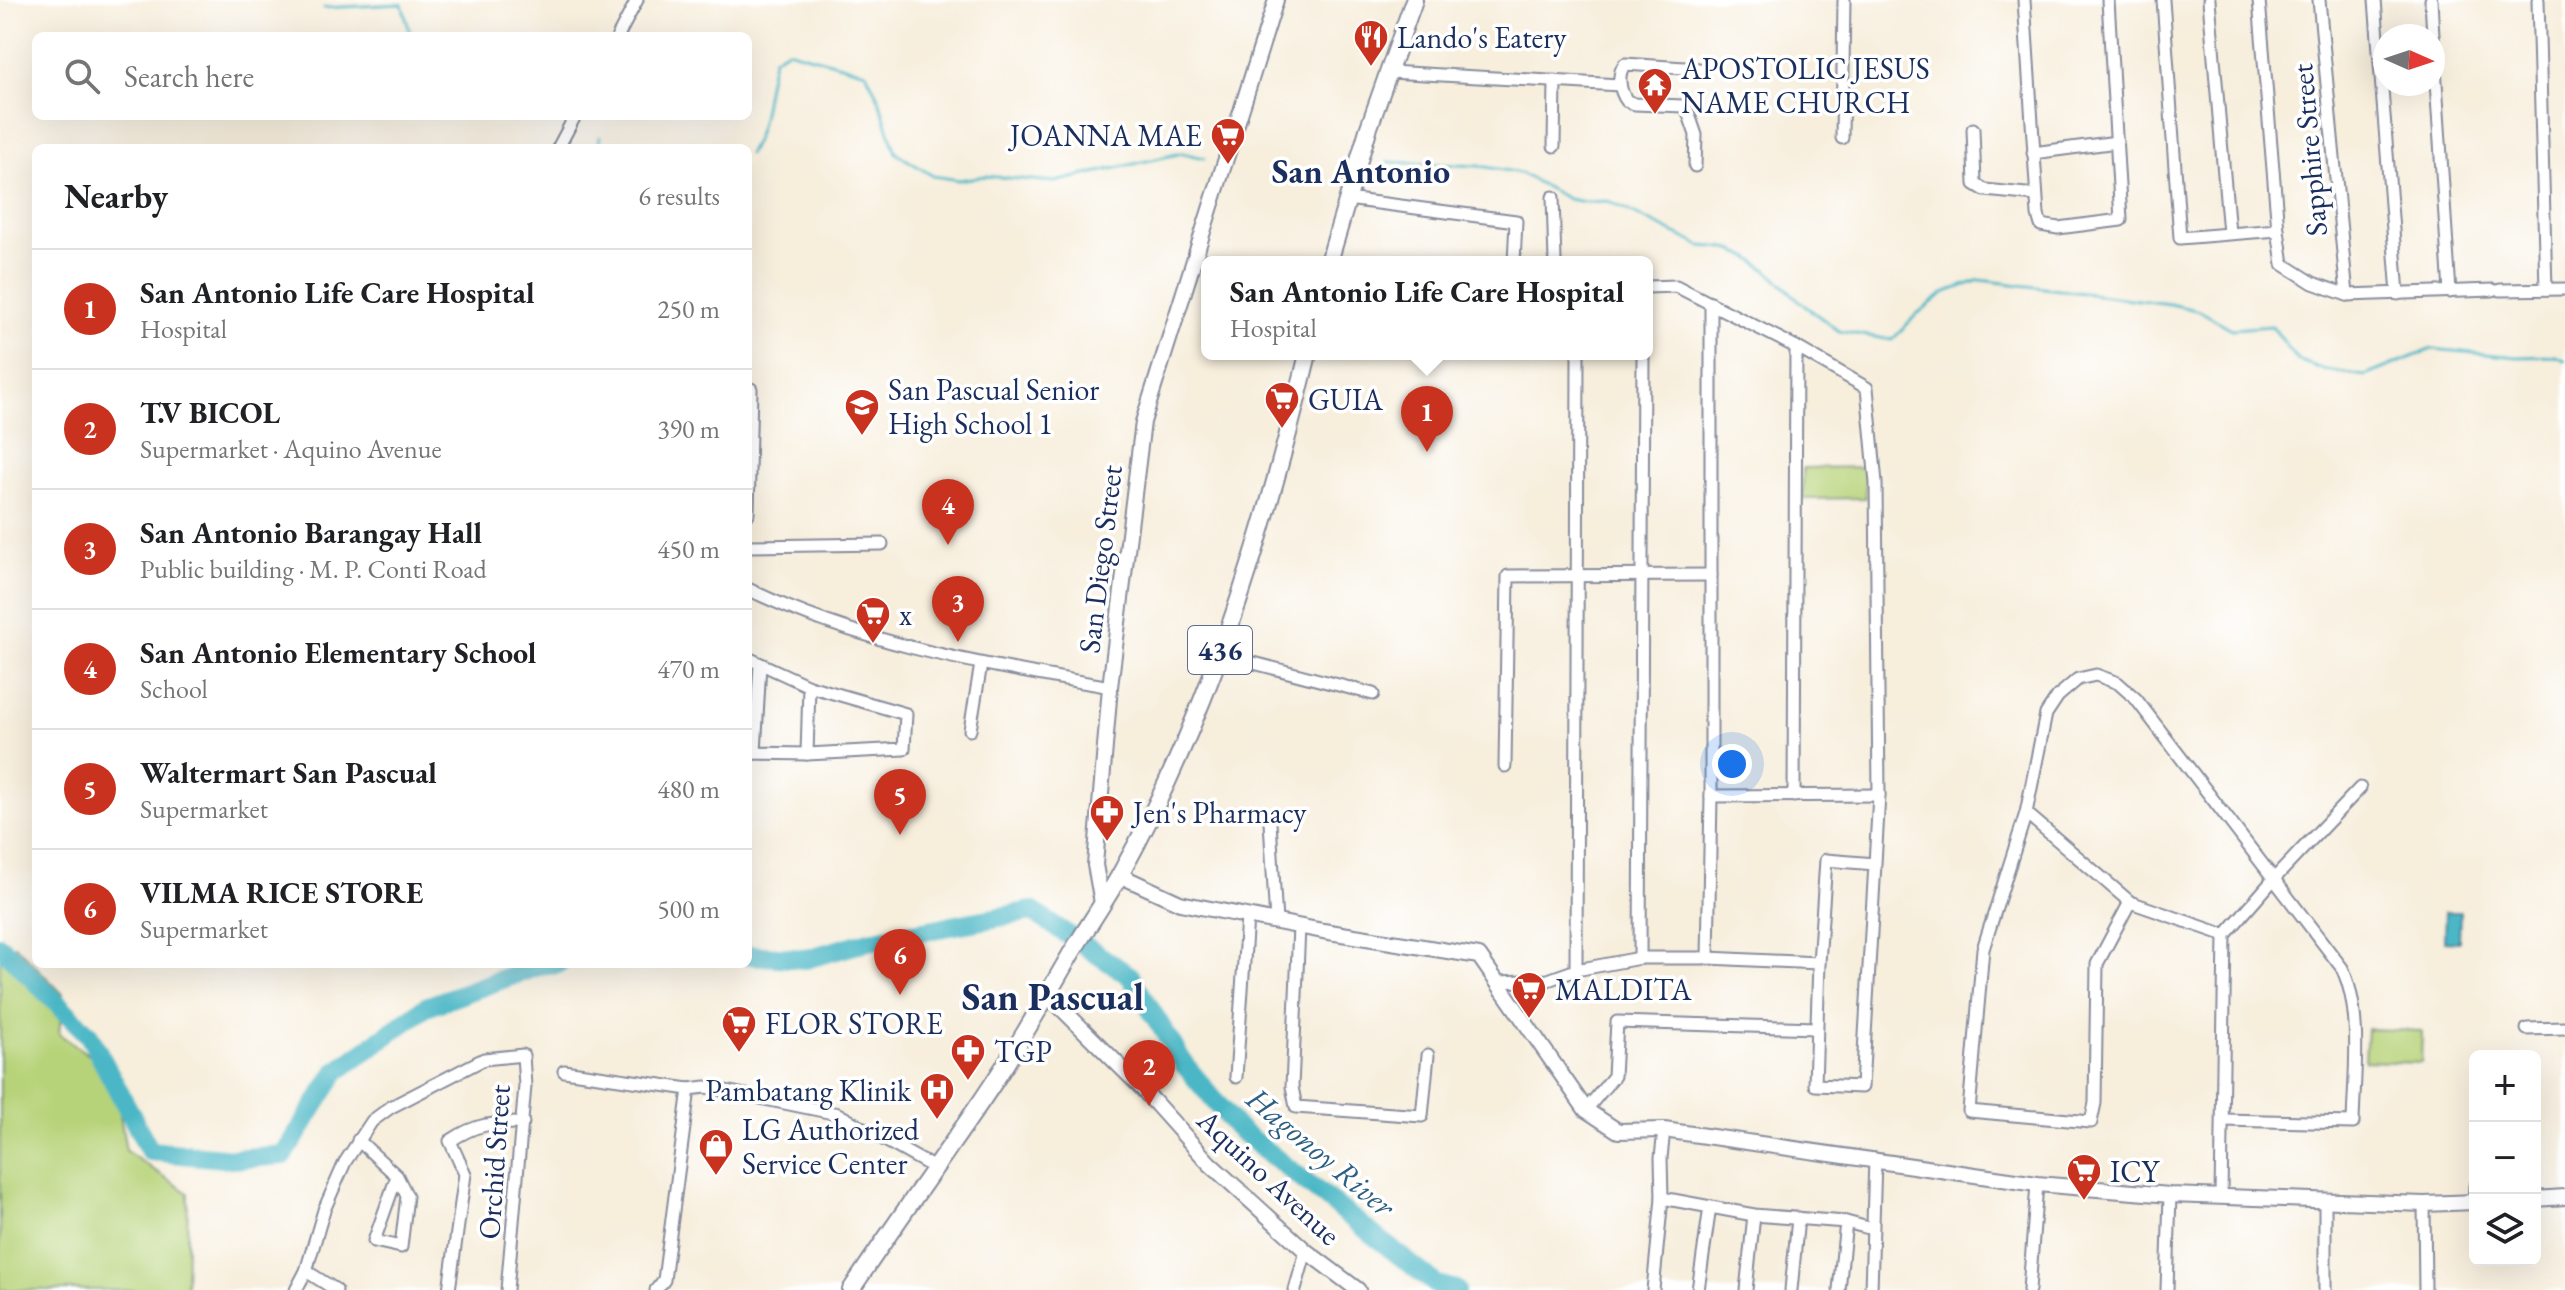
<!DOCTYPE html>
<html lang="en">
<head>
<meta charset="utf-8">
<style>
  :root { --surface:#fff; --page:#f2f2f2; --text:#202124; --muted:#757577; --line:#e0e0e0; --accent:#c8321e }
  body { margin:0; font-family:"EB Garamond",serif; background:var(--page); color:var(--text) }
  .controls { position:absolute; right:24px; bottom:24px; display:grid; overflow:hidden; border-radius:12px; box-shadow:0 8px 32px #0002 }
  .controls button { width:72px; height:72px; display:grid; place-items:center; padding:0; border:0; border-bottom:2px solid var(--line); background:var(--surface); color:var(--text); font:40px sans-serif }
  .compass { position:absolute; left:2373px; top:24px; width:72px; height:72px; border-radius:50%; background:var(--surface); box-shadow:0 8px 32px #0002; rotate:93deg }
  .you { position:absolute; left:1732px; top:764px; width:28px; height:28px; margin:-20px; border:6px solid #fff; border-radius:50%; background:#1a73e8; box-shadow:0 0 0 12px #1a73e833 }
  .badge { display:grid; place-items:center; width:52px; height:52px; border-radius:50%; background:var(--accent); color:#fff; font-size:26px; font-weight:700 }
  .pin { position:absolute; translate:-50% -66px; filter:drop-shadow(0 2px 4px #0008) }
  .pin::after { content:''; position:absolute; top:42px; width:28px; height:24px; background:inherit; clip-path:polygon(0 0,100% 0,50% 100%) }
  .popup { position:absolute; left:1201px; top:256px; width:452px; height:104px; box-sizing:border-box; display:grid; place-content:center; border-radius:12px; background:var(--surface); filter:drop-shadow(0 2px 6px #0005); font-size:26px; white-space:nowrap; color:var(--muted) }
  .popup b { font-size:30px; color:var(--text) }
  .popup::after { content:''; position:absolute; left:50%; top:100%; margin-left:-16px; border:16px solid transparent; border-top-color:var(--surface) }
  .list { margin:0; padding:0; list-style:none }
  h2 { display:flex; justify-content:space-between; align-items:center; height:104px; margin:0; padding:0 32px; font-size:34px }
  h2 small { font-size:26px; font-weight:400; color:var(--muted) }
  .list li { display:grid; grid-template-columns:52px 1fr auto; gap:24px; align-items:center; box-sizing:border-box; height:120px; padding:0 32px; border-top:2px solid var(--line) }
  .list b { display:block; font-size:30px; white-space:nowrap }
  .list p { margin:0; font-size:26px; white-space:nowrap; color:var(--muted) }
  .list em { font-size:26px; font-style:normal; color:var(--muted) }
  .icon { flex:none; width:44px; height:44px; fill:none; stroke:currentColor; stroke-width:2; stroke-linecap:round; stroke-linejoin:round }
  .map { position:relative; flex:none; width:2565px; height:1290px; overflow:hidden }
  .search { position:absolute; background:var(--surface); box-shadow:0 8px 32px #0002; left:32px; top:32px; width:720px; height:88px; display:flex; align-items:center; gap:20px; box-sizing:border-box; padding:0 28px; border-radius:12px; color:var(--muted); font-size:30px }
  .panel { position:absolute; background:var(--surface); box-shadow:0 8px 32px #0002; left:32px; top:144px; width:720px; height:824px; border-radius:12px }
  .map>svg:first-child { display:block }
</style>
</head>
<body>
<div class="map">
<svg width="2565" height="1290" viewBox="0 0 2565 1290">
  <rect width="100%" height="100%" fill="#fff"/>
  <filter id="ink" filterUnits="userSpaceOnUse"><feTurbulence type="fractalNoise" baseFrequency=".0125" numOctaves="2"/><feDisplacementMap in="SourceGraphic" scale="16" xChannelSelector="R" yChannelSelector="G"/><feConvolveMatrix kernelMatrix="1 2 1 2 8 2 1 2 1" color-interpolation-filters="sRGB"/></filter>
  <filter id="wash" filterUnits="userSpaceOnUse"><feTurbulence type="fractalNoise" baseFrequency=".006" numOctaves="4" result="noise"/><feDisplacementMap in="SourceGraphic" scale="32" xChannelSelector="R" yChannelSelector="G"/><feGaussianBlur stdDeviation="1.8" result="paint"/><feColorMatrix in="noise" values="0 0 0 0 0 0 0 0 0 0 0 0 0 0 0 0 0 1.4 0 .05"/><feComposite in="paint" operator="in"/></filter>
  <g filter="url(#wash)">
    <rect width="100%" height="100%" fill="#f7eedc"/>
    <g fill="#b7d379" stroke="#69816c" stroke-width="2">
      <path d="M 1865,467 L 1866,498 L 1803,499 L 1803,468 Z"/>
      <path d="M 15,945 L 63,994 L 59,1034 L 113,1072 L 126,1151 L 188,1193 L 186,1290 L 0,1290 L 0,949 Z"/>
      <path d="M 2367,1029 L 2422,1031 L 2421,1063 L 2365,1061 Z"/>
    </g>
    <path fill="#4bb7c6" stroke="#337392" stroke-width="2" d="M 2445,912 L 2460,912 L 2459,942 L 2444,941 Z"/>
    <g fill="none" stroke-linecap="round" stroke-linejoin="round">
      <g stroke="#4bb7c6" stroke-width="3">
        <path d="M 324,8 L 402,4 L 411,36"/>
        <path d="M 598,148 L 600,137"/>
        <path d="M 748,154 C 766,127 764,89 774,58 L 787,50 L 866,72 L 878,97 L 896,153 L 933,176 L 959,180 L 985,176 L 1055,182 L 1182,153 L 1204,158"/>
        <path d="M 1388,162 L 1480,166 L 1520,173 L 1568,199 L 1585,202 L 1608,201 L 1701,246 L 1726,248 L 1747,256 L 1768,271 L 1805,306 L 1839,331 L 1892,340 L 1917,314 L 1944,293 L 1980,280 L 2170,304 L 2200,311 L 2232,329 L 2272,326 L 2297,360 L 2325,370 L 2365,376 L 2432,349 L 2517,357 L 2556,356 L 2565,360"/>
      </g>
      <g stroke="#4bb7c6" stroke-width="20">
        <path d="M 0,946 L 89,1035 L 150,1151 L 233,1159 L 284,1155 L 336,1072 L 426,1007 L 538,966 L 558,964"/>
        <path d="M 748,955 L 806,959 L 869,941 L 1032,911 L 1130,976 L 1184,1064 L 1237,1128 L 1437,1285 L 1456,1290"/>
      </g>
    </g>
  </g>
  <g filter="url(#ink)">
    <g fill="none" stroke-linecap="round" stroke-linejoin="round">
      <defs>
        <g id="street">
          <path d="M 2024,0 L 2038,215 L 2041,225 L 2058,228 L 2121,220 L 2108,0"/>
          <path d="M 2163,0 L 2180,238 L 2278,230"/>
          <path d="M 2209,0 L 2229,233"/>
          <path d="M 2259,0 L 2278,230 L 2283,264 L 2313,283 L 2347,295 L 2493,290"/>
          <path d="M 2319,0 L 2347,295"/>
          <path d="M 2375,0 L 2398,294"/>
          <path d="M 2431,0 L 2433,36"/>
          <path d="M 2538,0 L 2546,289"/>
          <path d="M 618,36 L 637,0"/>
          <path d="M 2433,37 L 2450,292"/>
          <path d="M 1389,72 L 1620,85"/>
          <path d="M 1973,129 L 1975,184 L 1985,190 L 2036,195"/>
          <path d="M 1842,138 L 1844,0"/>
          <path d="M 1554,146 L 1555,81"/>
          <path d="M 558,148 L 575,116"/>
          <path d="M 2033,153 L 2117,142"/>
          <path d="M 1695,166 L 1696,135 L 1687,109 L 1683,106 L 1635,104 L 1627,101 C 1619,91 1617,73 1625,64 L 1699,69"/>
          <path d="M 1553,197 L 1555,262"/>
          <path d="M 1347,199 L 1516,221 L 1514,262"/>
          <path d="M 1647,287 L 1676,286 L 1796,347 L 1867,388 L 1876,483 L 1879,795 L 1862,1087 L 1815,1085 L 1819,963 L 1826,860 L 1875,864"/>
          <path d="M 2500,290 L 2565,289"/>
          <path d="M 748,390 L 751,389 L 748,514"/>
          <path d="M 748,546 L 882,544"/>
          <path d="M 748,589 C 861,645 986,665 1110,687"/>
          <path d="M 1219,654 L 1373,694"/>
          <path d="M 748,658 L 809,686 L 906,714 L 904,749 L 807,754 L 748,753"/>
          <path d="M 970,730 L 981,664"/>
          <path d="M 755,753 L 760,664"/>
          <path d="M 807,754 L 809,686"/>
          <path d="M 1505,766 L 1508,576 L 1711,575"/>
          <path d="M 1711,796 L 1879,795"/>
          <path d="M 1794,796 L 1796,347"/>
          <path d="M 2026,813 L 2130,902 L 2225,935"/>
          <path d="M 1270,822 L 1276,922"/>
          <path d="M 2130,902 L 2097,964 L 2095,1103 L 2091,1122 L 1969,1111 L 1983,949 L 2026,813 L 2046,714 L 2058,696 L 2078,679 L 2096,675 L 2118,683 L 2136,699 L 2342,968 C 2363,1012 2354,1075 2353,1123 L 2223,1120"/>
          <path d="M 1299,927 L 1292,1087 L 1296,1107 L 1422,1116 L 1428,1055"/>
          <path d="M 1640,958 L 1643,354"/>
          <path d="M 1708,958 L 1711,796 L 1711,303"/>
          <path d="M 1576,970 L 1578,354"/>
          <path d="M 1499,982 L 1548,980 L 1576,970 L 1640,958 L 1708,958 L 1819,963"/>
          <path d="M 2527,1029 L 2565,1028"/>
          <path d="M 564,1071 L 689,1089 L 706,1087 L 838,1114 L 933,1167"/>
          <path d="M 1236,1077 L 1247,917"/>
          <path d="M 1586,1110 L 1614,1076 L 1617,1022 L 1816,1028"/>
          <path d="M 1664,1130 L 1661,1158 L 1662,1198 L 1754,1215 L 1846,1222 L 1839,1290"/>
          <path d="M 358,1140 L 397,1176 L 407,1196 L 401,1247 L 374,1241 L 397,1176"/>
          <path d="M 2221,1197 L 2225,935 L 2273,880 L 2360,788"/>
          <path d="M 2325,1200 L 2325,1290"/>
          <path d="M 2474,1202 L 2475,1186"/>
          <path d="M 2424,1204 L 2425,1290"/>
          <path d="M 1846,1222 L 1872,1229"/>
          <path d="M 306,1271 L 336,1290"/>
          <path d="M 296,1290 L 306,1271 L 324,1210 L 345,1162 L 372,1121 L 391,1107 L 484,1059 L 523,1055 L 525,1086 L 507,1290"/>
          <path d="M 449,1290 L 465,1174 L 450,1141 C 477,1123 491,1123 523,1123"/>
          <path d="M 656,1290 L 664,1280 L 689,1089"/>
          <path d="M 1295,1290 L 1306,1251"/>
          <path d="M 1653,1290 L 1662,1198"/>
          <path d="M 1698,1290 L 1710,1207"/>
          <path d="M 1746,1290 L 1754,1215"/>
          <path d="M 1791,1290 L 1798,1218"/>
          <path d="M 1871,1290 L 1875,1159"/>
          <path d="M 2029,1290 L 2037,1184"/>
          <path d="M 2167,1290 L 2170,1195"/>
        </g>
        <g id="secondary">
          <path d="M 1119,875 L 1180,903 L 1323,931 L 1479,956 L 1586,1110 L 1618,1131 L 1664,1130 L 2037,1184 L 2170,1195 L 2424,1204 L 2475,1202"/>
          <path d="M 1102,903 L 1095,865 L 1110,687 L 1143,422 L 1276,0"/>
          <path d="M 1048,995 L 1140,1086 L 1209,1163 L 1306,1251 L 1358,1290"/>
          <path d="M 2535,1199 L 2565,1197"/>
        </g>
        <g id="primary">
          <path d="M 1329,262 L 1368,130 L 1414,0"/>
          <path d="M 851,1290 C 890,1231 931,1174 971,1116 C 1008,1064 1040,1007 1072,952 C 1088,926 1105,901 1120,875 C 1210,713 1265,533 1308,354"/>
        </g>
      </defs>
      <use href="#street" stroke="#898e9d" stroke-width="15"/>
      <use href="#secondary" stroke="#898e9d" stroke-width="18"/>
      <use href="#primary" stroke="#898e9d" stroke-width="20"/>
      <use href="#street" stroke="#fff" stroke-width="11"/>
      <use href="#secondary" stroke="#fff" stroke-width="14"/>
      <use href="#primary" stroke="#fff" stroke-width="16"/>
    </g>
  </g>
  <defs>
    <symbol id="restaurant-pin" viewBox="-11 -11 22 30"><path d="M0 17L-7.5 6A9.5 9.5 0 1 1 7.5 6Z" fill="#c8321e" stroke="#fff"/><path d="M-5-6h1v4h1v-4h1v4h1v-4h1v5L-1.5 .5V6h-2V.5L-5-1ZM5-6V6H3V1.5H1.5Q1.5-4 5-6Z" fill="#fff"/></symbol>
    <symbol id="temple-pin" viewBox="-11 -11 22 30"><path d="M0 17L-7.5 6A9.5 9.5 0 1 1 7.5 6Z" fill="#c8321e" stroke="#fff"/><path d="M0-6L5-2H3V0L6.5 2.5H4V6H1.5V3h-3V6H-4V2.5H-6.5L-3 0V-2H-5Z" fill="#fff"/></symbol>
    <symbol id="supermarket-pin" viewBox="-11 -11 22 30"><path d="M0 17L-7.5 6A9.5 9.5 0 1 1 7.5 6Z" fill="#c8321e" stroke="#fff"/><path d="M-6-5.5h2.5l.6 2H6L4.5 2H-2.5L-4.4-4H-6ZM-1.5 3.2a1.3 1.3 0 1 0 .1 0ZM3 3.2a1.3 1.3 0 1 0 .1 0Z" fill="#fff"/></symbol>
    <symbol id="school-pin" viewBox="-11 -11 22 30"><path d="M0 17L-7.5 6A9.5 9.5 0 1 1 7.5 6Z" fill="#c8321e" stroke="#fff"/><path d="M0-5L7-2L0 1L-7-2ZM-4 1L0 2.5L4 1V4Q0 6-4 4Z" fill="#fff"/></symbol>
    <symbol id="pharmacy-pin" viewBox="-11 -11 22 30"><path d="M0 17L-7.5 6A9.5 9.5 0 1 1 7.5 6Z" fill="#c8321e" stroke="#fff"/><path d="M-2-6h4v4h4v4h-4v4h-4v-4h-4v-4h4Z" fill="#fff"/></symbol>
    <symbol id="hospital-pin" viewBox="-11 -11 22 30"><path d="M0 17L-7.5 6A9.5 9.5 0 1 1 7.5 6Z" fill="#c8321e" stroke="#fff"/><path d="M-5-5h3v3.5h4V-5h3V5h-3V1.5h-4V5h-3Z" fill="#fff"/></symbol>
    <symbol id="shop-pin" viewBox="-11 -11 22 30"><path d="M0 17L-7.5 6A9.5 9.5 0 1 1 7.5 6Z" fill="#c8321e" stroke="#fff"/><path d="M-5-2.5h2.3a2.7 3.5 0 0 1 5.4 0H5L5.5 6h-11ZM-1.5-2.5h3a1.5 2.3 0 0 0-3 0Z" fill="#fff"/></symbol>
  </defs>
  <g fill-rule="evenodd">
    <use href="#restaurant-pin" x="1351" y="17" width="40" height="54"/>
    <use href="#temple-pin" x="1635" y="65" width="40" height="54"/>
    <use href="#supermarket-pin" x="1208" y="115" width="40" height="54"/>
    <use href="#supermarket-pin" x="1262" y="379" width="40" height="54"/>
    <use href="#school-pin" x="842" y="386" width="40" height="54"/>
    <use href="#supermarket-pin" x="853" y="594" width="40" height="54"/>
    <use href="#pharmacy-pin" x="1087" y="792" width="40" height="54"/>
    <use href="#supermarket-pin" x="1509" y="969" width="40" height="54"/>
    <use href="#supermarket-pin" x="719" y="1003" width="40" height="54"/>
    <use href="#pharmacy-pin" x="948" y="1031" width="40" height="54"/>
    <use href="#hospital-pin" x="917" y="1070" width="40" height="54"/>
    <use href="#shop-pin" x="696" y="1126" width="40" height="54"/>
    <use href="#supermarket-pin" x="2064" y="1151" width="40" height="54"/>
  </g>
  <g text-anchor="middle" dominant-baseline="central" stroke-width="7" stroke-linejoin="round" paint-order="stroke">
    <rect fill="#fff" stroke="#5f6d8e" stroke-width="2" x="1188" y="626" width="64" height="48" rx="6"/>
    <g font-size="28" font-weight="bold" fill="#1b2f5e">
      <text x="1220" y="650">436</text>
    </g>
    <g font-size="30" fill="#1b2f5e" stroke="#fff" text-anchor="start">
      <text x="1397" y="37">Lando's Eatery</text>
      <text x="1681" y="68">APOSTOLIC JESUS<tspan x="1681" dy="34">NAME CHURCH</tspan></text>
      <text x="1202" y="135" text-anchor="end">JOANNA MAE</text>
      <text x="888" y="389">San Pascual Senior<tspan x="888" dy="34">High School 1</tspan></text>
      <text x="1308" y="399">GUIA</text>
      <text x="899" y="614">x</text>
      <text x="1133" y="812">Jen's Pharmacy</text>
      <text x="1555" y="989">MALDITA</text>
      <text x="765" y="1023">FLOR STORE</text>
      <text x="994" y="1051">TGP</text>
      <text x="911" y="1090" text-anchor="end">Pambatang Klinik</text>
      <text x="742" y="1129">LG Authorized<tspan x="742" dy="34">Service Center</tspan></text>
      <text x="2110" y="1171">ICY</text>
    </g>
    <g font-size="30" fill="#1b2f5e" stroke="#fff">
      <text transform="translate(2309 150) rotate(-95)">Sapphire Street</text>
      <text transform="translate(1100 559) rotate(-83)">San Diego Street</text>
      <text transform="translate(494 1162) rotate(-86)">Orchid Street</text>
      <text transform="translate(1269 1177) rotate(43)">Aquino Avenue</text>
    </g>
    <g font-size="32" font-style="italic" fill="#2c5f82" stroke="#fff">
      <text transform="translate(1321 1152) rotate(40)">Hagonoy River</text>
    </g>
    <g font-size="34" font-weight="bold" fill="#1b2f5e" stroke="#fff">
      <text x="1361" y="171">San Antonio</text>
    </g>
    <g font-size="38" font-weight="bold" fill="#1b2f5e" stroke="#fff">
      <text x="1053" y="996">San Pascual</text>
    </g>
  </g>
</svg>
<div class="controls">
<button>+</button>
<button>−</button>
<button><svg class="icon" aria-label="layers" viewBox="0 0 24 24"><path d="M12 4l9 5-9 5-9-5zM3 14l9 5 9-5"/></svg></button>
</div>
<svg class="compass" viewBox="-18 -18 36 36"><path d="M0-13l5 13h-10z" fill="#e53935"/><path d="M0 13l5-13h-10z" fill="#757577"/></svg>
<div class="you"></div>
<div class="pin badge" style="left:1427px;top:452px">1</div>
<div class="popup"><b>San Antonio Life Care Hospital</b>Hospital</div>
<div class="pin badge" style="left:1149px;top:1106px">2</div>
<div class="pin badge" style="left:958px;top:642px">3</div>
<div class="pin badge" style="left:948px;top:545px">4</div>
<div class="pin badge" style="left:900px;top:835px">5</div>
<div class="pin badge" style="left:900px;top:995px">6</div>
<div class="search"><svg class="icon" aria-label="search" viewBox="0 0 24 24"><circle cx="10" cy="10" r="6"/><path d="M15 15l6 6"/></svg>Search here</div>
<section class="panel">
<h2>Nearby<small>6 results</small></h2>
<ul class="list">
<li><span class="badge">1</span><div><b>San Antonio Life Care Hospital</b><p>Hospital</p></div><em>250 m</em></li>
<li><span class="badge">2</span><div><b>T.V BICOL</b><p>Supermarket · Aquino Avenue</p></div><em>390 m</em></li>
<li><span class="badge">3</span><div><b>San Antonio Barangay Hall</b><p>Public building · M. P. Conti Road</p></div><em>450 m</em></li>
<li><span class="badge">4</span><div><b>San Antonio Elementary School</b><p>School</p></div><em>470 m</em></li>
<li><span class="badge">5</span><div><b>Waltermart San Pascual</b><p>Supermarket</p></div><em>480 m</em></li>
<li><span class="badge">6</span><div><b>VILMA RICE STORE</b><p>Supermarket</p></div><em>500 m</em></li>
</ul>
</section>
</div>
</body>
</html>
